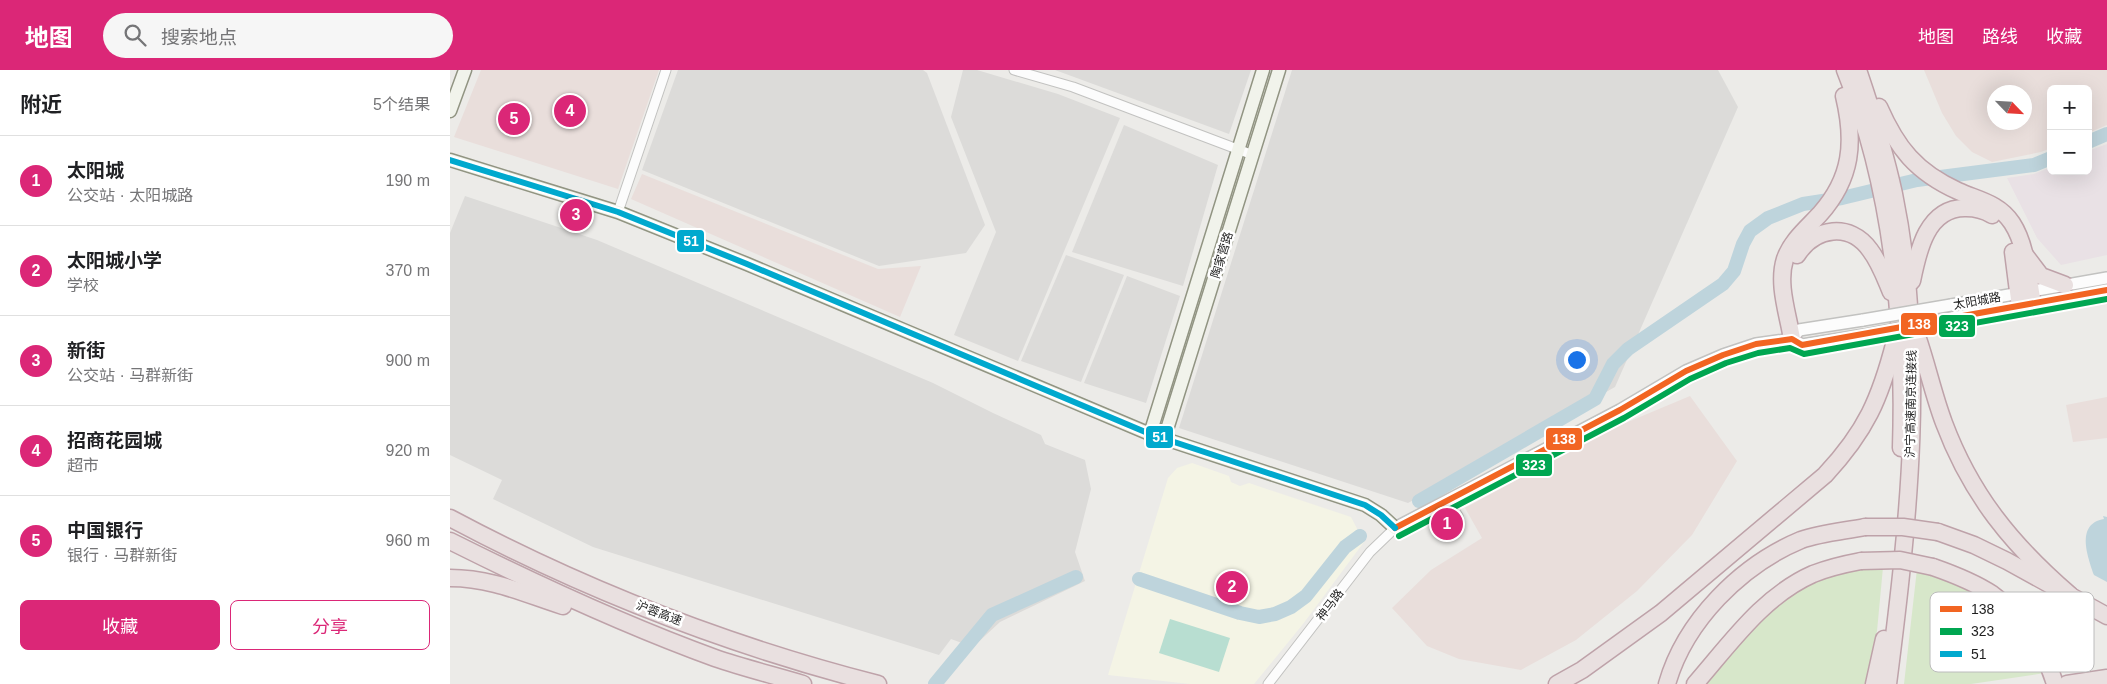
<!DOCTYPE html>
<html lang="zh">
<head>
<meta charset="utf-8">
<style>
  :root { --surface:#fff; --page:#f6f6f6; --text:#202124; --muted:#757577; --line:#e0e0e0; --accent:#db2777 }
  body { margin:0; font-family:Arial,"Noto Sans SC",sans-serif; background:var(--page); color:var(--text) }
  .controls { position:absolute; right:15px; top:15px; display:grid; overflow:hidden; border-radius:8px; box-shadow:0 5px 20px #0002 }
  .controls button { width:45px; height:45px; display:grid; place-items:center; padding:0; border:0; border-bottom:1px solid var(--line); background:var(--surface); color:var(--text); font:25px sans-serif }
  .compass { position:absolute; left:1537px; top:15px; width:45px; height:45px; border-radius:50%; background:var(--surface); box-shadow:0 5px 20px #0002; rotate:115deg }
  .you { position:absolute; left:1126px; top:289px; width:18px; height:18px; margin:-12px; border:4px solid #fff; border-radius:50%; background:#1a73e8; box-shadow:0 0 0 8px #1a73e833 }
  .badge { display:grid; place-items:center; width:32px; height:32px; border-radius:50%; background:var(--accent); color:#fff; font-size:16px; font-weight:700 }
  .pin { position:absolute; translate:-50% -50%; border:2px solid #fff; box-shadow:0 1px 5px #0006 }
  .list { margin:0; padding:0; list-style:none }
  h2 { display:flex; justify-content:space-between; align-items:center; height:65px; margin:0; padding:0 20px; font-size:21px }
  h2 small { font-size:16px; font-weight:400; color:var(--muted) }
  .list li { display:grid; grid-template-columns:32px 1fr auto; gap:15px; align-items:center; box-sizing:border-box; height:90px; padding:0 20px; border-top:1px solid var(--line) }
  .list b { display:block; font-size:19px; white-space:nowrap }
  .list p { margin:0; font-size:16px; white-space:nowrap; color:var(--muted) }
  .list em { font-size:16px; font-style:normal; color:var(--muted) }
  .actions { display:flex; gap:10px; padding:15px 20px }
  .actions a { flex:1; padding:11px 0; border:1px solid var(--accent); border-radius:8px; text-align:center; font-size:18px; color:var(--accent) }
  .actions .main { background:var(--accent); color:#fff }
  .icon { flex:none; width:28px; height:28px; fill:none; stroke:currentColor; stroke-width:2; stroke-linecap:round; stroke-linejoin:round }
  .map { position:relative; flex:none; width:1657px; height:614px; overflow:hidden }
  header { display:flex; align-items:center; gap:30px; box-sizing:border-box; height:70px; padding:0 25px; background:var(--accent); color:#fff }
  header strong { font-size:24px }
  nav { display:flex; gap:28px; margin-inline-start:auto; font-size:18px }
  .search { width:350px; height:45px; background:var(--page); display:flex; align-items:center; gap:12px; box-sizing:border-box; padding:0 18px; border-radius:28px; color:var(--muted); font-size:19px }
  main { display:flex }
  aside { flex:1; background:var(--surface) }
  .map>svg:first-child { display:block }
</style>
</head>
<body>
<header>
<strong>地图</strong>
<div class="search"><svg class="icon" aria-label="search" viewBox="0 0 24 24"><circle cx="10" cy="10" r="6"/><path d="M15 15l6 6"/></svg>搜索地点</div>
<nav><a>地图</a><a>路线</a><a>收藏</a></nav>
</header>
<main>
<aside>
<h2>附近<small>5个结果</small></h2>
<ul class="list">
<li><span class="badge">1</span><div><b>太阳城</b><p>公交站 · 太阳城路</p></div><em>190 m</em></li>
<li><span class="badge">2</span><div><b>太阳城小学</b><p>学校</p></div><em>370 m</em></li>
<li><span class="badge">3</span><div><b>新街</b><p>公交站 · 马群新街</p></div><em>900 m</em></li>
<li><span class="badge">4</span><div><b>招商花园城</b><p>超市</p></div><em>920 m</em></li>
<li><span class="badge">5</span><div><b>中国银行</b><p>银行 · 马群新街</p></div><em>960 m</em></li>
</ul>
<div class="actions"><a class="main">收藏</a><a>分享</a></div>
</aside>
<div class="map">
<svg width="1657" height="614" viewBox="0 0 1657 614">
  <rect width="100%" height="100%" fill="#ecebe8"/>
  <g fill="#dcdbd9">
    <path d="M 228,0 L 473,0 L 477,3 L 535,155 L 516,183 L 429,196 L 192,100 Z"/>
    <path d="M 513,0 L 527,0 L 608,24 L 670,48 L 568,291 L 504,265 L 546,162 L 501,47 Z"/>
    <path d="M 605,0 L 801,0 L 779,64 Z"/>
    <path d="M 842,0 L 1268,0 L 1288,37 L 1165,317 L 958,433 L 729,358 Z"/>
    <path d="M 674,55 L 768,95 L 733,216 L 622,182 Z"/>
    <path d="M 15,126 L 147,170 L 483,313 L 543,343 L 591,365 L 595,374 L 635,390 L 641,419 L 625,482 L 635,511 L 550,552 L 523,577 L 501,569 L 489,585 L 143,477 L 43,429 L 52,410 L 0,385 L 0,163 Z"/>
    <path d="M 616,185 L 674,205 L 631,312 L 571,291 Z"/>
    <path d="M 677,206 L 730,226 L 696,333 L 634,313 Z"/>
  </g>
  <g fill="#e9dedb" fill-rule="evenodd">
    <path d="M 31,0 L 209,0 L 168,119 L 4,67 Z"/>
    <path d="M 1474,0 L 1657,0 L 1657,55 L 1638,63 L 1638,19 L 1601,19 L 1601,78 L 1591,82 L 1542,92 L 1522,82 L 1506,66 L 1492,43 ZM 1574,22 L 1574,52 L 1544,52 L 1544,22 Z"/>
    <path d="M 192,104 L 428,199 L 471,196 L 450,247 L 181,129 Z"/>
    <path d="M 1240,326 L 1287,391 L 1242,465 L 1187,521 L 1126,570 L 1071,600 L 1009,589 L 977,576 L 942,538 L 981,500 L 1032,468 L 1015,438 L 1154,362 Z"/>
    <path d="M 1657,327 L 1657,368 L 1623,372 L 1616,335 Z"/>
  </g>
  <path fill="#e9e1e5" d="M 1657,74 L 1657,185 L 1611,195 L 1587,168 L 1557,108 L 1584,104 L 1601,97 L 1601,101 L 1638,101 L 1638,81 Z"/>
  <path fill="#f4f4e5" d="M 742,393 L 779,406 L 781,412 L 790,416 L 799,413 L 901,447 L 914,472 L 853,554 L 804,614 L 740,614 L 658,605 L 718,408 L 727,398 Z"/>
  <g fill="#d7e7ca">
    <path d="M 1433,497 L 1427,561 L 1415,614 L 1254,614 L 1315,546 L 1343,522 L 1369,510 L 1402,498 Z"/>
    <path d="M 1467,499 C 1502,507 1541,525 1564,553 C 1577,568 1586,586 1595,603 L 1521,614 L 1454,614 Z"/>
  </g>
  <path fill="#b8ded1" d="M 720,549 L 780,568 L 769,602 L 709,583 Z"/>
  <path fill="#bed4dc" d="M 1653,446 L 1657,447 L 1657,512 L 1644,505 C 1638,487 1625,454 1654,449 Z"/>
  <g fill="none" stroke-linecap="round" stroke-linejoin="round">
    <g stroke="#bed4dc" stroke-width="14">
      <path d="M 1638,72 L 1657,64"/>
      <path d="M 969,431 L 1145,329 L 1163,294 L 1178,279 L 1273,214 L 1284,201 L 1293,174 L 1300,161 L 1318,148 L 1353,134 L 1392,128 L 1467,110 L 1584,95 L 1601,88"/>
      <path d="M 689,509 L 790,543 L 809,547 L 825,544 L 841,537 L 856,526 L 895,477 L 910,466"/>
      <path d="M 485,614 L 542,545 L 626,507"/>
    </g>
    <defs>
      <g id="minor">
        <path d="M 564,0 L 623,17 L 803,85"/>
        <path d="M 168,142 L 216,0"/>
        <path d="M 999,431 L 1008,446"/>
        <path d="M 818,614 L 920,482 L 945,458"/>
      </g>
      <g id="tertiary">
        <path d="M 1501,235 L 1657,208"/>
        <path d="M 1502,248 L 1657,220"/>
        <path d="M 1342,269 L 1349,260 L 1413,250"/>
        <path d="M 945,458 L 1170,340 L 1236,301 L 1273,285 L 1306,274 L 1342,269 L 1352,275 L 1414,265"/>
      </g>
      <g id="secondary">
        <path d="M 0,41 L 15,0"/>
        <path d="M 0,90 L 168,142 L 297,194 L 700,364 L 915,435 L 931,445 L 945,458"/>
        <path d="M 700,364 L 813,0"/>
        <path d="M 714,369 L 829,0"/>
      </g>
      <g id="motorway">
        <path d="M 1395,0 C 1443,119 1455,251 1451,378"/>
        <path d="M 1408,0 C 1422,41 1435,82 1444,124 C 1477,285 1459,451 1438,614"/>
        <path d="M 1429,37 C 1447,78 1466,102 1508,121 C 1528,130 1549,133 1562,153 C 1577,176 1578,208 1583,234"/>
        <path d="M 1563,182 L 1570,237"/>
        <path d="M 1347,185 C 1365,157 1400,152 1420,180 C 1430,193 1435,208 1441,222"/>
        <path d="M 1575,185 L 1591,206 L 1615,215"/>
        <path d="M 1462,211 C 1468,181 1477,137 1516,138 C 1525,138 1534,140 1542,145"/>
        <path d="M 1467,266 C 1477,294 1483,324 1494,353 C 1521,425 1562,475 1620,525"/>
        <path d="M 1342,269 C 1338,244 1327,214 1335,189 C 1341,171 1357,158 1370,144 C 1402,108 1405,72 1394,26"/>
        <path d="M 0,448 C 135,520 280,576 428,614"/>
        <path d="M 1488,462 L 1524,475 L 1557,491 L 1657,546"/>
        <path d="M 0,471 C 86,514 174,555 265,588 C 294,598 323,605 353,614"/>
        <path d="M 1483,497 C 1503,504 1524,512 1542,524 C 1571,545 1595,580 1605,614"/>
        <path d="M 0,508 C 42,508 75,524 113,536"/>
        <path d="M 1107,614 L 1132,600 L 1211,543 L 1375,405 C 1416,361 1430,329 1445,271"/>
        <path d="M 1217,614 C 1235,551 1291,495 1351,470 C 1371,463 1395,461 1415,457"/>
        <path d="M 1245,614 C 1280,574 1313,526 1363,504 C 1378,498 1395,494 1411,491"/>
        <path d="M 1424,614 L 1434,569"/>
        <path d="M 1617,614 L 1657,608"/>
      </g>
    </defs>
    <use href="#minor" stroke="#c2c2c0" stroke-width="11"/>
    <use href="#tertiary" stroke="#c2c2c0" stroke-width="14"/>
    <use href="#secondary" stroke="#919482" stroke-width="15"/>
    <use href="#motorway" stroke="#bea2a9" stroke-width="19"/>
    <use href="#minor" stroke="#fcfcfc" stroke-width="9"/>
    <use href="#tertiary" stroke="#fcfcfc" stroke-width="11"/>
    <use href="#secondary" stroke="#f1f3eb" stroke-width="12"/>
    <use href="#motorway" stroke="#e9e0e0" stroke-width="16"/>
    <defs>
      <g id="tertiary-bridge">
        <path d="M 1413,250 L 1501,235"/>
        <path d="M 1414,265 L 1502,248"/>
      </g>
      <g id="motorway-bridge">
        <path d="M 1415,457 L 1453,457 L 1488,462"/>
        <path d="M 1411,491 L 1450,490 L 1483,497"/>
      </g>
    </defs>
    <use href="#tertiary-bridge" stroke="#c2c2c0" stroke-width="14" stroke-linecap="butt"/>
    <use href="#motorway-bridge" stroke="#bea2a9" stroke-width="19" stroke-linecap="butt"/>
    <use href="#tertiary-bridge" stroke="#fcfcfc" stroke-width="11"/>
    <use href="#motorway-bridge" stroke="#e9e0e0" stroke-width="16"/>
    <defs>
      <path id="bus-1" d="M 945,458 L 1170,340 L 1236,301 L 1273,285 L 1306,274 L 1342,269 L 1352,275 L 1657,220"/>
      <path id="bus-2" d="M 949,466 L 1174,348 L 1240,309 L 1276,293 L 1308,283 L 1340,278 L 1354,284 L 1657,229"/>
      <path id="bus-3" d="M 0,90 L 168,142 L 297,194 L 700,364 L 915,435 L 931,445 L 945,458"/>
    </defs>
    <use href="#bus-1" stroke="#fff" stroke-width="10"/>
    <use href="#bus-2" stroke="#fff" stroke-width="10"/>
    <use href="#bus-3" stroke="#fff" stroke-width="10"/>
    <use href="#bus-1" stroke="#f26522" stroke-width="6"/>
    <use href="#bus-2" stroke="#00a651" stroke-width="6"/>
    <use href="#bus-3" stroke="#00a9ce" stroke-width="6"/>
  </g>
  <g text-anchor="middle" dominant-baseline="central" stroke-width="5" stroke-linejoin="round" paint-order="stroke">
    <g font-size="12" fill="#1f1f1f" stroke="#fff">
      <text transform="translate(772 185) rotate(-73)">陶家营路</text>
      <text transform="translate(1527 231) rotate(-10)">太阳城路</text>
      <text transform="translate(1461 334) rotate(-89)">沪宁高速南京连接线</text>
      <text transform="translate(880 535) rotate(-53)">神马路</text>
      <text transform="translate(209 543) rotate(21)">沪蓉高速</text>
    </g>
  </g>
  <rect x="1480" y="522" width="164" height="80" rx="8" fill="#fff" stroke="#bcbcbc" stroke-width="1"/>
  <rect x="1490" y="536" width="22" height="6" fill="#f26522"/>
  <rect x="1490" y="558" width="22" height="7" fill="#00a651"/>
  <rect x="1490" y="581" width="22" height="6" fill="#00a9ce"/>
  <g font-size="14" fill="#1f1f1f">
    <text x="1521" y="544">138</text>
    <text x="1521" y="566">323</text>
    <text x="1521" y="589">51</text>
  </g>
  <g stroke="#fff" stroke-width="2">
    <rect x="226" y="159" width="29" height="24" rx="5" fill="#00a9ce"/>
    <rect x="1450" y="242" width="38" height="24" rx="5" fill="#f26522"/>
    <rect x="1488" y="244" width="38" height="24" rx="5" fill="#00a651"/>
    <rect x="695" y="355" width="29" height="24" rx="5" fill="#00a9ce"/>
    <rect x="1095" y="357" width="38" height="24" rx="5" fill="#f26522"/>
    <rect x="1065" y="383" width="38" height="24" rx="5" fill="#00a651"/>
  </g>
  <g font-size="14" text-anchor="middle" font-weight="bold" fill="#fff">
    <text x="241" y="176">51</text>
    <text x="1469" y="259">138</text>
    <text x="1507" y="261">323</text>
    <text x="710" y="372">51</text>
    <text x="1114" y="374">138</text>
    <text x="1084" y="400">323</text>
  </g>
</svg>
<div class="controls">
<button>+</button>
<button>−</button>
</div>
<svg class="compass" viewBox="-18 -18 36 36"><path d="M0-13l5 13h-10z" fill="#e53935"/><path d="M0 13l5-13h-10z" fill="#757577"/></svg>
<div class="you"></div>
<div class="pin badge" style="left:997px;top:454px">1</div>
<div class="pin badge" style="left:782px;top:517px">2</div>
<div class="pin badge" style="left:126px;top:145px">3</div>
<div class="pin badge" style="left:120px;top:41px">4</div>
<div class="pin badge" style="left:64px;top:49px">5</div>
</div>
</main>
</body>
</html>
